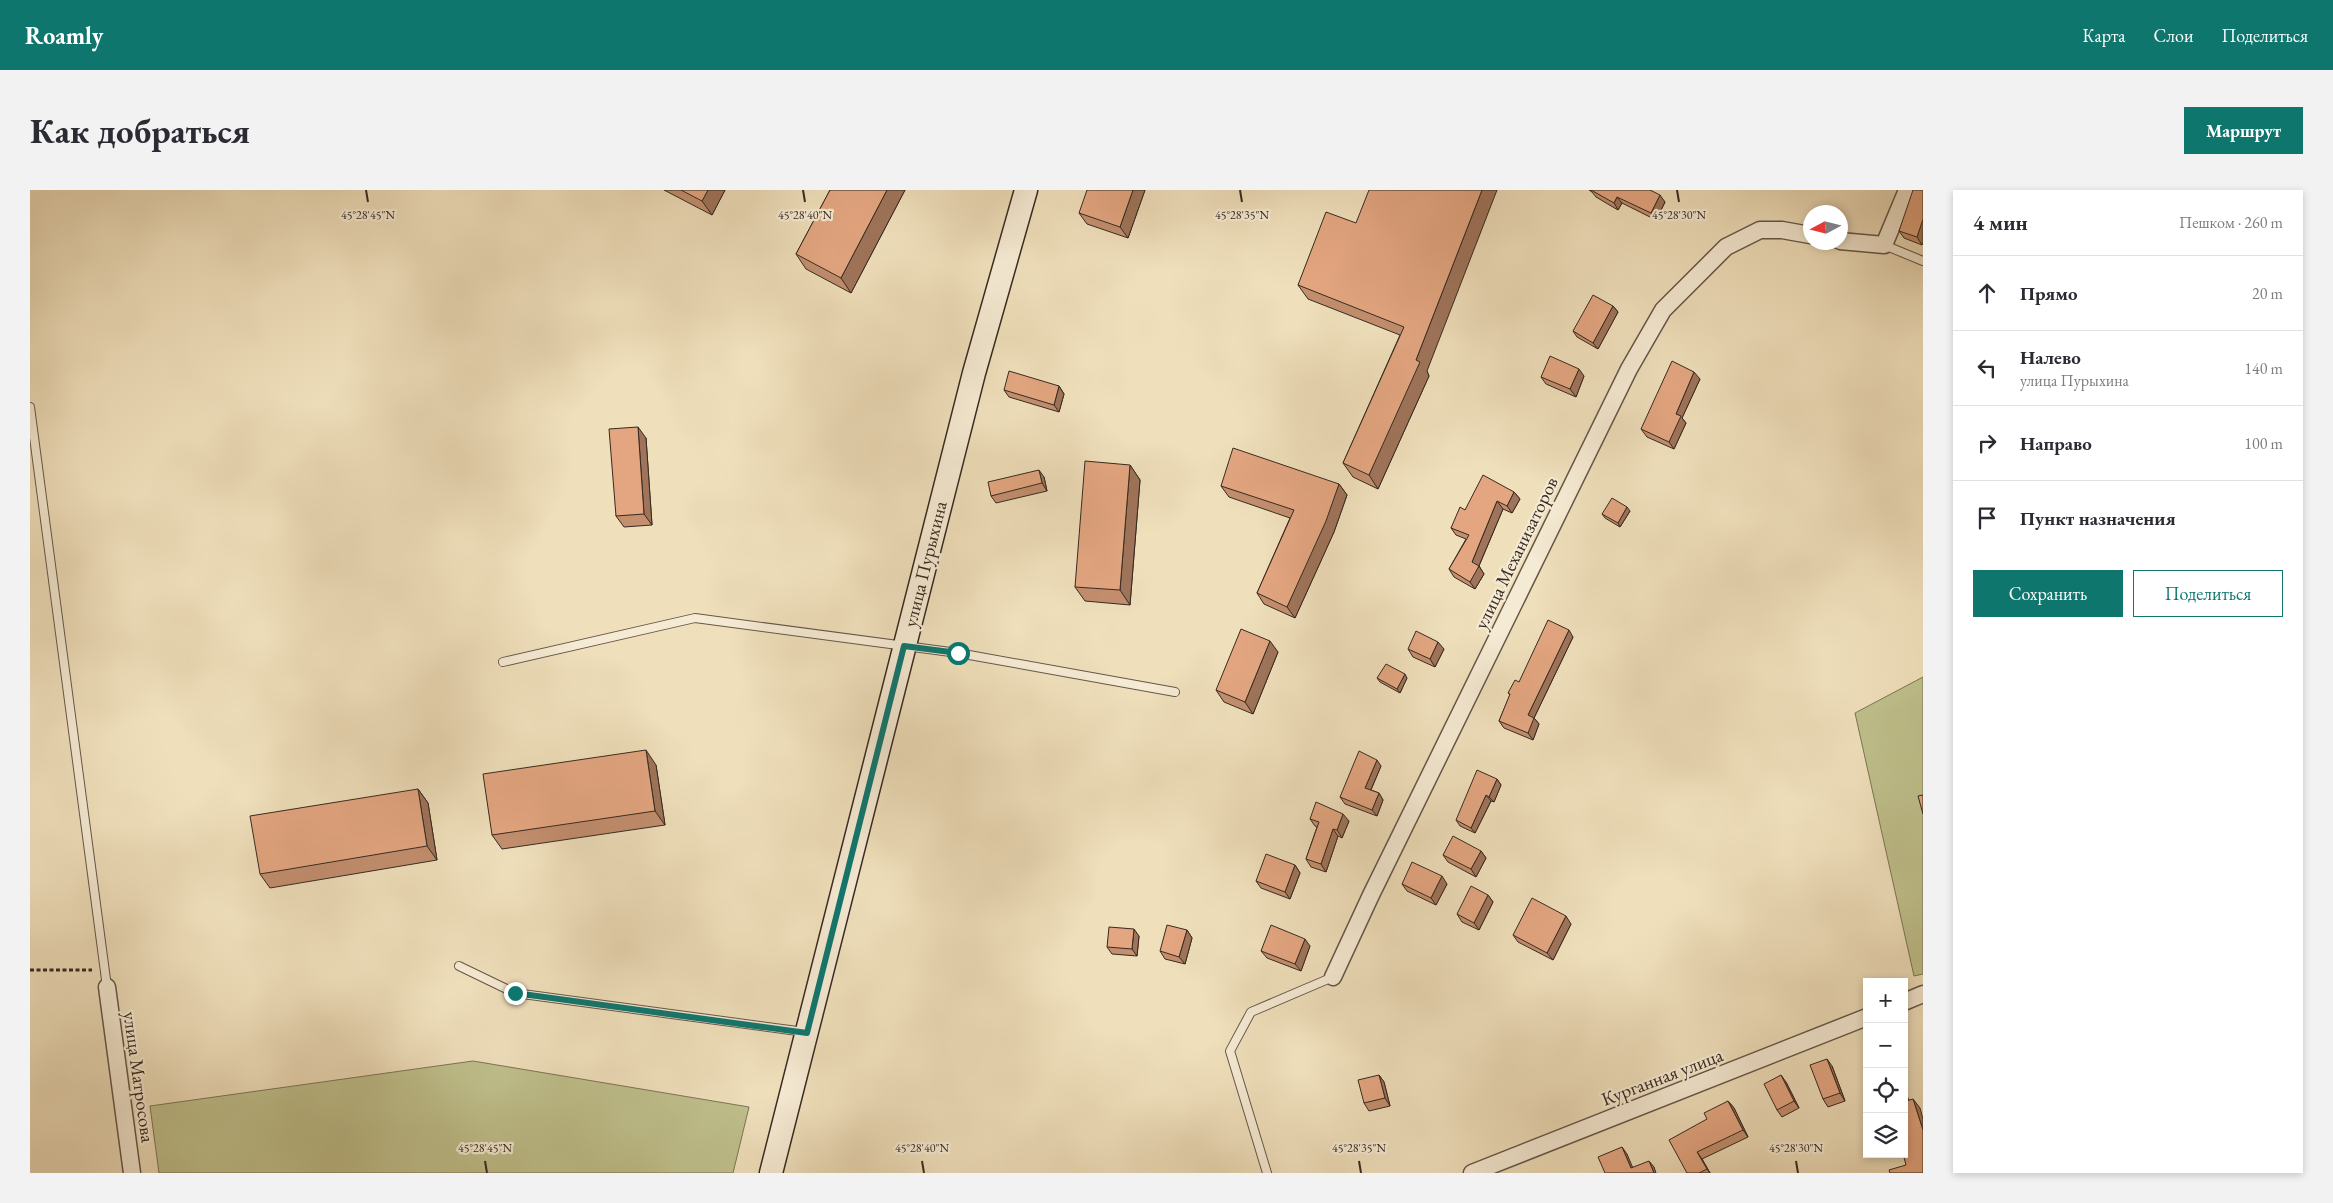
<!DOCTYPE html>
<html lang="ru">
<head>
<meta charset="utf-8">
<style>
  :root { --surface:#fff; --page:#f2f2f3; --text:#2b2b33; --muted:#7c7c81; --line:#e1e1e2; --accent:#0f766e }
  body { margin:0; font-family:"EB Garamond",serif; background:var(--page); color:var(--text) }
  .controls { position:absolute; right:15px; bottom:15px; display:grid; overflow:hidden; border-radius:0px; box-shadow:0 2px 8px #0003 }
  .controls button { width:45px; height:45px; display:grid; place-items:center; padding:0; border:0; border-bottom:1px solid var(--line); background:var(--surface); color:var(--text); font:25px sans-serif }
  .compass { position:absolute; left:1773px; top:15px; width:45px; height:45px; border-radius:50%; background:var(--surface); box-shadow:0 2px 8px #0003; rotate:263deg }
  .stop { position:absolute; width:15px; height:15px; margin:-11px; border:4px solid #0f766e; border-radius:50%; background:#fff }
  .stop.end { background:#0f766e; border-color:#fff; box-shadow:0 1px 5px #0008 }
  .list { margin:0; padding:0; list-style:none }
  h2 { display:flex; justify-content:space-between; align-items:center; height:65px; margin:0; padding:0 20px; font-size:21px }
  h2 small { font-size:16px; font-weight:400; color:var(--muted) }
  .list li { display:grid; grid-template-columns:32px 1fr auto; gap:15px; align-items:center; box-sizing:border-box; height:75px; padding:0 20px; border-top:1px solid var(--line) }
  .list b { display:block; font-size:19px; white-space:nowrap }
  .list p { margin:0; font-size:16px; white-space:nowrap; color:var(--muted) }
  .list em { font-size:16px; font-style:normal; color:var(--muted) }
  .actions { display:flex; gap:10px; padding:15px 20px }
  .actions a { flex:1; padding:11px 0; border:1px solid var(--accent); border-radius:0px; text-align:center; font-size:18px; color:var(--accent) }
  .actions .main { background:var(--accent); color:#fff }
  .icon { flex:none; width:28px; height:28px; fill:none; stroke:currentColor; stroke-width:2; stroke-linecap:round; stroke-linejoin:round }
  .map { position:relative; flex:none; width:1893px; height:983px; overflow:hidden; border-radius:0px }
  header { display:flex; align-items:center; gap:30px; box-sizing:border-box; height:70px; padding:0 25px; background:var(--accent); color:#fff }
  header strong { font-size:24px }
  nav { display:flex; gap:28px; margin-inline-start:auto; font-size:18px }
  .intro { display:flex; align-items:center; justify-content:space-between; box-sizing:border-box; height:120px; padding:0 30px }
  h1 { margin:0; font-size:35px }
  .button { padding:12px 22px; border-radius:0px; background:var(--accent); color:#fff; font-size:18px; font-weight:700 }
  main { display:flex; gap:30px; padding:0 30px }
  aside { flex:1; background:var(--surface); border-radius:0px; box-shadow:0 2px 8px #0003 }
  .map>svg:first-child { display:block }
</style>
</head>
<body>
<header>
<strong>Roamly</strong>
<nav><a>Карта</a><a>Слои</a><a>Поделиться</a></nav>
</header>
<div class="intro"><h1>Как добраться</h1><a class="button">Маршрут</a></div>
<main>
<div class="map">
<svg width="1893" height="983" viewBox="0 0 1893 983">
  <rect width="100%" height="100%" fill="#efdfbb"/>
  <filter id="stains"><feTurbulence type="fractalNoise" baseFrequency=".004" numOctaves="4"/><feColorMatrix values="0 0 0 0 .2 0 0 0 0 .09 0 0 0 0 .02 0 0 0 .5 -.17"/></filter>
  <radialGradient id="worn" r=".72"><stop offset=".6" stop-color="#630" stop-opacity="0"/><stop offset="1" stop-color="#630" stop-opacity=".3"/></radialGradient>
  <g fill="#bfc08c" stroke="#7b7556">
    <path d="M 1893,487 L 1893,784 L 1884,786 L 1825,523 Z"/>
    <path d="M 443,871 L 719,917 L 703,983 L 129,983 L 120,916 Z"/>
  </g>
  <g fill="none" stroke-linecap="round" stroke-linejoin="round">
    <defs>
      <g id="lane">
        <path d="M 1854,55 L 1893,71"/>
        <path d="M 0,217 L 77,797"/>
        <path d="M 473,472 L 665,428 L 928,463 L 1145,502"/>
        <path d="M 429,776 L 485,803 L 775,842"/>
        <path d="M 1237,983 L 1200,861 L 1221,822 L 1303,787"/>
      </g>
      <g id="street">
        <path d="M 1810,51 L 1854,55 L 1877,0"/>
        <path d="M 1303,787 L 1341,705 L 1599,179 L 1633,120 L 1696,57 L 1730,40 L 1752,40 L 1780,45"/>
        <path d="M 77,797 L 102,983"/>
        <path d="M 1874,812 L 1893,804"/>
        <path d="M 1442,983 L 1837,827"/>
      </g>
      <path id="secondary" d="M 741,983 L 944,183 L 996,0"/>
    </defs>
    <use href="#lane" stroke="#655748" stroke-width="10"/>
    <use href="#street" stroke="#655748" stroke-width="19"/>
    <use href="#secondary" stroke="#372a21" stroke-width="25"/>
    <path stroke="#372a21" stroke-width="3" stroke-dasharray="4 2.5" stroke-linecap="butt" d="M 0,780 L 62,780"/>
    <use href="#lane" stroke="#f5ead3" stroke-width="8"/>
    <use href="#street" stroke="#f5ead3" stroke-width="16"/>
    <use href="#secondary" stroke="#f5ead3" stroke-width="22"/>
  </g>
  <g fill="#c38f6f" stroke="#372a21">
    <path d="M 634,0 L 695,0 L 682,25 Z"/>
    <path d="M 800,0 L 875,0 L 821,103 L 776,79 L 766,64 Z"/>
    <path d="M 1115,0 L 1098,48 L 1057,34 L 1049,23 Z"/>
    <path d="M 1559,0 L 1620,0 L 1635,12 L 1626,30 L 1592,13 L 1588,20 L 1566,7 L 1562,2 Z"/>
    <path d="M 1893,0 L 1893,52 L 1892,55 L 1874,48 L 1869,41 Z"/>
    <path d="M 1326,33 L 1397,181 L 1399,186 L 1348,299 L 1323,287 L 1313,273 L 1370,145 L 1278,109 L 1268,95 Z"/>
    <path d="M 1583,116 L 1588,122 L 1568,159 L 1547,147 L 1543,141 Z"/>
    <path d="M 1554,186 L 1546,207 L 1516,194 L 1511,187 Z"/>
    <path d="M 1670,189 L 1652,228 L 1656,233 L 1644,259 L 1617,247 L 1611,239 Z"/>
    <path d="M 1029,196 L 1034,204 L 1029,222 L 979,207 L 974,200 Z"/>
    <path d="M 616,248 L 622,335 L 594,337 L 586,326 Z"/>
    <path d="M 1100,275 L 1110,290 L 1100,415 L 1055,411 L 1045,397 Z"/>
    <path d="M 1014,287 L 1017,301 L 966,313 L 961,306 Z"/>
    <path d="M 1309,294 L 1317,305 L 1304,342 L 1265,428 L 1234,414 L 1227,403 L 1260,328 L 1199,307 L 1191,296 Z"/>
    <path d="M 1484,302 L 1490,309 L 1482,323 L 1473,319 L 1449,376 L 1454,384 L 1445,399 L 1424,387 L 1419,379 L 1436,349 L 1426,345 L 1421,338 L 1435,320 Z"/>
    <path d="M 1600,321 L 1590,337 L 1575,328 L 1572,324 Z"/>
    <path d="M 1543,447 L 1504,528 L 1509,534 L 1503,550 L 1474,538 L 1469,531 L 1480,505 L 1478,503 L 1489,492 Z"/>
    <path d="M 1378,459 L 1414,459 L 1405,477 L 1383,467 Z"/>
    <path d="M 1248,462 L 1223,524 L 1194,512 L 1186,500 Z"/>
    <path d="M 1347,488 L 1377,488 L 1370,503 L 1350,492 Z"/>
    <path d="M 626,575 L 635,635 L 472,659 L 462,645 Z"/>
    <path d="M 1351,576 L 1341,600 L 1349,603 L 1353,610 L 1347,626 L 1315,614 L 1310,607 Z"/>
    <path d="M 1467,589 L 1471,595 L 1464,612 L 1461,611 L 1445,643 L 1430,636 L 1426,630 Z"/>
    <path d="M 388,599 L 398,613 L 407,670 L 240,698 L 230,684 Z"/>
    <path d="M 1280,629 L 1319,631 L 1312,648 L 1308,646 L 1296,682 L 1281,677 L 1276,669 L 1287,637 L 1285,636 Z"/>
    <path d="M 1451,661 L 1456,668 L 1446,687 L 1418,672 L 1413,665 Z"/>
    <path d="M 1265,675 L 1270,683 L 1260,709 L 1231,698 L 1226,691 Z"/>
    <path d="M 1372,694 L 1417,694 L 1406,715 L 1377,701 Z"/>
    <path d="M 1458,705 L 1463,712 L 1449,740 L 1432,732 L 1427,724 Z"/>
    <path d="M 1541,734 L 1523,770 L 1488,752 L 1483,745 Z"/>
    <path d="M 1157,740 L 1162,748 L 1155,774 L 1135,769 L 1130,761 Z"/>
    <path d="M 1109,746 L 1107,766 L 1082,764 L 1077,757 Z"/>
    <path d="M 1280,756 L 1271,781 L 1237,768 L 1231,761 Z"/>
    <path d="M 1802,876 L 1815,911 L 1798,917 L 1793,909 Z"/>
    <path d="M 1349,885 L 1354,892 L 1360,916 L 1339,921 L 1334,913 Z"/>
    <path d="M 1756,892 L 1769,918 L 1752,927 L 1747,920 Z"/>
    <path d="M 1698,911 L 1704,918 L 1718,947 L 1672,969 L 1680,983 L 1657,983 L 1677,929 Z"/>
  </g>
  <g fill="#9f745a" stroke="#372a21">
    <path d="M 678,0 L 695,0 L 682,25 L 672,11 Z"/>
    <path d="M 857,0 L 875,0 L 821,103 L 811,88 Z"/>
    <path d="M 1103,0 L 1115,0 L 1098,48 L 1090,37 Z"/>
    <path d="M 1452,0 L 1467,0 L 1397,181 L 1399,186 L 1348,299 L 1339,285 L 1386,170 Z"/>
    <path d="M 1630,5 L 1635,12 L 1626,30 L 1621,23 Z"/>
    <path d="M 1587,7 L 1592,13 L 1588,20 L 1584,13 Z"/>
    <path d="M 1893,29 L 1893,52 L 1892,55 L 1887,47 Z"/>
    <path d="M 1583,116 L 1588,122 L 1568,159 L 1563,153 Z"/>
    <path d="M 1549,179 L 1554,186 L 1546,207 L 1540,199 Z"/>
    <path d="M 1664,182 L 1670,189 L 1652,228 L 1656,233 L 1644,259 L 1639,252 L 1646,224 Z"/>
    <path d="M 1029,196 L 1034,204 L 1029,222 L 1024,215 Z"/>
    <path d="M 608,237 L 616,248 L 622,335 L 614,324 Z"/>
    <path d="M 1100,275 L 1110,290 L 1100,415 L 1090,400 Z"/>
    <path d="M 1009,280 L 1014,287 L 1017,301 L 1012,293 Z"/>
    <path d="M 1309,294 L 1317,305 L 1304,342 L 1265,428 L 1257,417 Z"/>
    <path d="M 1484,302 L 1490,309 L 1482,323 L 1477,316 Z"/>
    <path d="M 1467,311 L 1473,319 L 1448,378 L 1449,376 L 1454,384 L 1445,399 L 1440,392 L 1442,372 Z"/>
    <path d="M 1597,317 L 1600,321 L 1590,337 L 1588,333 Z"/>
    <path d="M 1539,440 L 1543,447 L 1504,528 L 1509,534 L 1503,550 L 1498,543 L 1498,525 Z"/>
    <path d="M 1240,451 L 1248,462 L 1223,524 L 1215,512 Z"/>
    <path d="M 1408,452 L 1414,459 L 1405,477 L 1400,469 Z"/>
    <path d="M 1375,484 L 1377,488 L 1370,503 L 1367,499 Z"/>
    <path d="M 616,560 L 626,575 L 635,635 L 625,621 Z"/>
    <path d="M 1347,570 L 1351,576 L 1339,604 L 1335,598 Z"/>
    <path d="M 1467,589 L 1471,595 L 1464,612 L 1459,607 Z"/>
    <path d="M 388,599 L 398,613 L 407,670 L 397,656 Z"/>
    <path d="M 1349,603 L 1353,610 L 1347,626 L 1342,620 Z"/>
    <path d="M 1456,605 L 1461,611 L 1445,643 L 1441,638 Z"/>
    <path d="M 1313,624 L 1319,631 L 1312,648 L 1307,640 Z"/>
    <path d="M 1303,639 L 1308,646 L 1296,682 L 1291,674 Z"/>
    <path d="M 1451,661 L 1456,668 L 1446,687 L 1441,679 Z"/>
    <path d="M 1265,675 L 1270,683 L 1260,709 L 1255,702 Z"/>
    <path d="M 1412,686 L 1417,694 L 1406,715 L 1401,708 Z"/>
    <path d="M 1458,705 L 1463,712 L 1449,740 L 1444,733 Z"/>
    <path d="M 1536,726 L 1541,734 L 1523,770 L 1517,763 Z"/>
    <path d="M 1104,739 L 1109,746 L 1107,766 L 1102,759 Z"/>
    <path d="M 1157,740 L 1162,748 L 1155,774 L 1149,767 Z"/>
    <path d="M 1275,749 L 1280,756 L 1271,781 L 1265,774 Z"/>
    <path d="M 1797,869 L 1802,876 L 1815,911 L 1810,903 Z"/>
    <path d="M 1349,885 L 1354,892 L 1360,916 L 1355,908 Z"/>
    <path d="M 1751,885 L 1756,892 L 1769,918 L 1764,911 Z"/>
    <path d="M 1874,896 L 1882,920 L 1876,911 L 1874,906 Z"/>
    <path d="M 1883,909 L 1890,918 L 1893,929 L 1893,940 Z"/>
    <path d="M 1698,911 L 1704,918 L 1718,947 L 1713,940 Z"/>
    <path d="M 1592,957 L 1597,964 L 1605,983 L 1601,978 Z"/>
    <path d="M 1667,962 L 1672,969 L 1680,983 L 1677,979 Z"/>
    <path d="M 1619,971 L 1624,977 L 1626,983 L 1624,983 Z"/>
  </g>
  <g fill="#e3a681" stroke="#372a21">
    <path d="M 651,0 L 678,0 L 672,11 Z"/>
    <path d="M 800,0 L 857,0 L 811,88 L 766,64 Z"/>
    <path d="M 1057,0 L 1103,0 L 1090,37 L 1049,23 Z"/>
    <path d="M 1339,0 L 1452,0 L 1386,170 L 1390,172 L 1339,285 L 1313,273 L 1374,137 L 1268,95 L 1296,22 L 1326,33 Z"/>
    <path d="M 1561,0 L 1620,0 L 1630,5 L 1621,23 L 1587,7 L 1584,13 Z"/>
    <path d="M 1883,0 L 1893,0 L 1893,29 L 1887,47 L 1869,41 Z"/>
    <path d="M 1563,105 L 1583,116 L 1563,153 L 1543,141 Z"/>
    <path d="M 1520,166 L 1549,179 L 1540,199 L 1511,187 Z"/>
    <path d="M 1642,171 L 1664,182 L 1646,224 L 1651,226 L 1639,252 L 1611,239 Z"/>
    <path d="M 979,181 L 1029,196 L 1024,215 L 974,200 Z"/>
    <path d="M 608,237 L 614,324 L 586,326 L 579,239 Z"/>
    <path d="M 1203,258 L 1309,294 L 1296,331 L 1257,417 L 1227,403 L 1264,320 L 1191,296 Z"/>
    <path d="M 1055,271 L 1100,275 L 1090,400 L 1045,397 Z"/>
    <path d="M 1009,280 L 1012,293 L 961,306 L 958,292 Z"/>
    <path d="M 1453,285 L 1484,302 L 1477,316 L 1467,311 L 1442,372 L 1449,376 L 1440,392 L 1419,379 L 1439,345 L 1421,338 L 1430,317 L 1435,320 Z"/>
    <path d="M 1582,308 L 1597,317 L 1588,333 L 1572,324 Z"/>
    <path d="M 1518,430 L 1539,440 L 1498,525 L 1504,528 L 1498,543 L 1469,531 L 1480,504 L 1478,503 L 1485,490 L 1489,492 Z"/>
    <path d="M 1211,439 L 1240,451 L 1215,512 L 1186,500 Z"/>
    <path d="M 1386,441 L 1408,452 L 1400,469 L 1378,459 Z"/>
    <path d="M 1356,474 L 1375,484 L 1367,499 L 1347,488 Z"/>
    <path d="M 616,560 L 625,621 L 462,645 L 453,584 Z"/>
    <path d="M 1329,561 L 1347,570 L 1335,598 L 1349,603 L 1342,620 L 1310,607 Z"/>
    <path d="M 1447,580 L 1467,589 L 1459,607 L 1456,605 L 1441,638 L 1426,630 Z"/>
    <path d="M 388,599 L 397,656 L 230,684 L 220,626 Z"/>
    <path d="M 1893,605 L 1893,624 L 1888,606 Z"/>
    <path d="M 1286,612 L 1313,624 L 1307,640 L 1303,639 L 1291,674 L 1276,669 L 1289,632 L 1280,629 Z"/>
    <path d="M 1423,646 L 1451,661 L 1441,679 L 1413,665 Z"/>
    <path d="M 1236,664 L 1265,675 L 1255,702 L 1226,691 Z"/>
    <path d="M 1382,672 L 1412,686 L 1401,708 L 1372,694 Z"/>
    <path d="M 1441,696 L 1458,705 L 1444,733 L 1427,724 Z"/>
    <path d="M 1502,708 L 1536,726 L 1517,763 L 1483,745 Z"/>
    <path d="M 1137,735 L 1157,740 L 1149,767 L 1130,761 Z"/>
    <path d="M 1241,735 L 1275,749 L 1265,774 L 1231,761 Z"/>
    <path d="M 1079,737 L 1104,739 L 1102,759 L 1077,757 Z"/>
    <path d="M 1797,869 L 1810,903 L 1793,909 L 1780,875 Z"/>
    <path d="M 1349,885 L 1355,908 L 1334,913 L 1328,890 Z"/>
    <path d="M 1751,885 L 1764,911 L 1747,920 L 1734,894 Z"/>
    <path d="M 1874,906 L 1876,911 L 1883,909 L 1893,940 L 1893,983 L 1860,983 L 1859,980 L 1876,975 L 1873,964 L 1874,964 Z"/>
    <path d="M 1698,911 L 1713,940 L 1667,962 L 1677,979 L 1669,983 L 1657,983 L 1639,950 L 1677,929 L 1674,923 Z"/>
    <path d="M 1592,957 L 1601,978 L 1619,971 L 1624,983 L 1575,983 L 1568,967 Z"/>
  </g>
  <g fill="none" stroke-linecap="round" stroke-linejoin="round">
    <path stroke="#0f766e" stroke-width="6" d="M 485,803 L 777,843 L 874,456 L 928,463"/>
  </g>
  <path fill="none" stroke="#372a21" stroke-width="2" d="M 336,0 L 338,12M 773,0 L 775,12M 1210,0 L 1212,12M 1647,0 L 1649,12M 455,971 L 457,983M 892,971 L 894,983M 1329,971 L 1331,983M 1766,971 L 1768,983"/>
  <g text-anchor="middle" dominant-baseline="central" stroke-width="4.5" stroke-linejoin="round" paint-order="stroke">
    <g font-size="19" fill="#372a21" stroke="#f5ead3">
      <text transform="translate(1486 363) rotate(-64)">улица Механизаторов</text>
      <text transform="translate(895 374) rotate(-76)">улица Пурыхина</text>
      <text transform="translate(109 887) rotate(82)">улица Матросова</text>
      <text transform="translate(1632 887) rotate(-21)">Курганная улица</text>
    </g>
  </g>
  <g font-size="12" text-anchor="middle" fill="#372a21" stroke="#f5ead3" stroke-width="4.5" stroke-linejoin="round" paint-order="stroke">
    <text x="338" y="29">45°28'45"N</text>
    <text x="775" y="29">45°28'40"N</text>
    <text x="1212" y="29">45°28'35"N</text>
    <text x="1649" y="29">45°28'30"N</text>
    <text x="455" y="962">45°28'45"N</text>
    <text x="892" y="962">45°28'40"N</text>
    <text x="1329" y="962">45°28'35"N</text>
    <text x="1766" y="962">45°28'30"N</text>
  </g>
  <rect width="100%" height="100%" filter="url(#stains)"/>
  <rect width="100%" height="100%" fill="url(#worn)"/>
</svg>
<div class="controls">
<button>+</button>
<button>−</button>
<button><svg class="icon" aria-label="locate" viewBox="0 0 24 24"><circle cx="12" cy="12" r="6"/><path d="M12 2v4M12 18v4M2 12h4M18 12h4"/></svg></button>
<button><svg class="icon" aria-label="layers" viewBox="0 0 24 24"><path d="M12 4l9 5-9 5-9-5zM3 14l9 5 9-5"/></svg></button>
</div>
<svg class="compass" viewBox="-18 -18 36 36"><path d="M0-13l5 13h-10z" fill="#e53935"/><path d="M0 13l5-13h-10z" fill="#7c7c81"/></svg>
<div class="stop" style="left:928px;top:463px"></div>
<div class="stop end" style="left:485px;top:803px"></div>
</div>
<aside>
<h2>4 мин<small>Пешком · 260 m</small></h2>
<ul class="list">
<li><svg class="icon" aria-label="ahead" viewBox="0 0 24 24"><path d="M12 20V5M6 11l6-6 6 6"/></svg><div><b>Прямо</b></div><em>20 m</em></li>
<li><svg class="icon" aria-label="left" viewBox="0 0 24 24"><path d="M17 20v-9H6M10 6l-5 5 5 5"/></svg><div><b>Налево</b><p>улица Пурыхина</p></div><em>140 m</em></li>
<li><svg class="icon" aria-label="right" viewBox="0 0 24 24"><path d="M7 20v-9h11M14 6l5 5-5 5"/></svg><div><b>Направо</b></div><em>100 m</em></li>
<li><svg class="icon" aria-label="arrive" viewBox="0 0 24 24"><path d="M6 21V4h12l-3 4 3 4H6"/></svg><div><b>Пункт назначения</b></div></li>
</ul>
<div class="actions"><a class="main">Сохранить</a><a>Поделиться</a></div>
</aside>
</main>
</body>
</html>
